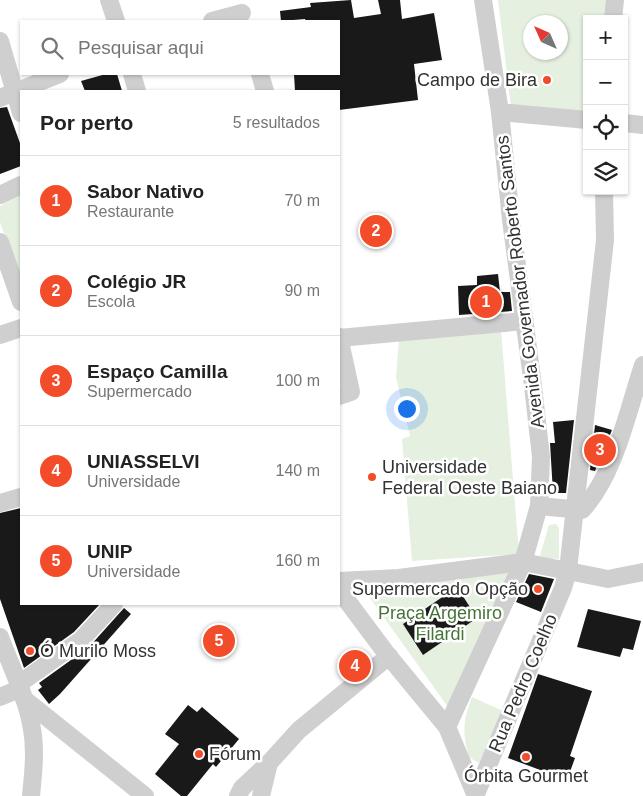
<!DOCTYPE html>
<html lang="pt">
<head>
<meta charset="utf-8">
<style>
  :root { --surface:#fff; --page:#f2f2f2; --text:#222; --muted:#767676; --line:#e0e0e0; --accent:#f34c2a }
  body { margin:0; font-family:Helvetica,sans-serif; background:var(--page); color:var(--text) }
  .controls { position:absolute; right:15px; top:15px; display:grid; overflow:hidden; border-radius:0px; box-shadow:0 1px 4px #0004 }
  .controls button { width:45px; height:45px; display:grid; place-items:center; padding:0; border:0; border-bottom:1px solid var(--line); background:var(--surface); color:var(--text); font:25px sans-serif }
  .compass { position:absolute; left:523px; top:15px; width:45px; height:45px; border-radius:50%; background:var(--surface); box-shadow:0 1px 4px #0004; rotate:315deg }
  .you { position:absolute; left:406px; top:408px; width:18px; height:18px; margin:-12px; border:4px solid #fff; border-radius:50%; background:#1a73e8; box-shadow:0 0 0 8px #1a73e833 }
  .badge { display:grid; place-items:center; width:32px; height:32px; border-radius:50%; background:var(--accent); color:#fff; font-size:16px; font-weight:700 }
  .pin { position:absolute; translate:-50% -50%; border:2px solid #fff; box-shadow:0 1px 5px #0006 }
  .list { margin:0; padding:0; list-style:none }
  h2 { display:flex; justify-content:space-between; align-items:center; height:65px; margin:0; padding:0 20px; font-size:21px }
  h2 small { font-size:16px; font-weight:400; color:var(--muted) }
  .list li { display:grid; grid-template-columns:32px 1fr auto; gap:15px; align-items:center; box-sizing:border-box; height:90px; padding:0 20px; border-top:1px solid var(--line) }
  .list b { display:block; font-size:19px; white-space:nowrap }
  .list p { margin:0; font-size:16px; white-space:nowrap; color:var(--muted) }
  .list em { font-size:16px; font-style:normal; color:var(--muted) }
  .icon { flex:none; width:28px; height:28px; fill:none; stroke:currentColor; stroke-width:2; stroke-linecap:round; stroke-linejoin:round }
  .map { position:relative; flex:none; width:643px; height:796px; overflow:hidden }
  .search { position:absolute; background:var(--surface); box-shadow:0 1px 4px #0004; left:20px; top:20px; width:320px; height:55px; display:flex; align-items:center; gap:12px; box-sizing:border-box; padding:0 18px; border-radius:0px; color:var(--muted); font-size:19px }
  .panel { position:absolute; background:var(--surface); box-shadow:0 1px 4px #0004; left:20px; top:90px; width:320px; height:515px; border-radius:0px }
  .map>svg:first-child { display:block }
</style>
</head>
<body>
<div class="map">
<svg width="643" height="796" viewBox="0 0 643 796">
  <rect width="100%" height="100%" fill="#fff"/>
  <g fill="#e5f0e0" fill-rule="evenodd">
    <path d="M 498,0 L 610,0 L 608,19 L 587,19 L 587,114 L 511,107 ZM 530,22 L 560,22 L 560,52 L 530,52 Z"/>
    <path d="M 21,195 L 21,283 L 0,222 L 0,206 Z"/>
    <path d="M 501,330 L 519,554 L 412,561 L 402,439 L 410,436 L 396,377 L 399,339 Z"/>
    <path d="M 556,524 L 559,528 L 559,559 L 542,558 L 540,555 L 549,525 Z"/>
    <path d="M 509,572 L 448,707 L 365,591 Z"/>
    <path d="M 472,697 L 503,711 L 479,763 L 469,757 C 462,732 463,721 472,697 Z"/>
  </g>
  <g fill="#191919">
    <path d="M 351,0 L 354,18 L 381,14 L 378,0 L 400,0 L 402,19 L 434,13 L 442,60 L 414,64 L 418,100 L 339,110 L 339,91 L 295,91 L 294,74 L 339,74 L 339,21 L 306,21 L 305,19 L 281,21 L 280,11 L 311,7 L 310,3 Z"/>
    <path d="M 106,74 L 117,74 L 122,91 L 85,91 L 81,81 Z"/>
    <path d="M 7,107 L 21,146 L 21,166 L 0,174 L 0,108 Z"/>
    <path d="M 498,274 L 500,292 L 510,292 L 512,311 L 459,315 L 458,286 L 477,285 L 477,276 Z"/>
    <path d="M 574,420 L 566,493 L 553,493 L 550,443 L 555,443 L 553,422 Z"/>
    <path d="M 595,425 L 612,430 L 595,471 L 590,470 Z"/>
    <path d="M 21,508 L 21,604 L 100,604 L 74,632 L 24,668 L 0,599 L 0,513 Z"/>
    <path d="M 529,574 L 554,579 L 541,612 L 516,602 Z"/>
    <path d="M 457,587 L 477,618 L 423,655 L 403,624 Z"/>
    <path d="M 124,608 L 131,614 L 60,694 L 49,704 L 38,690 L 42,687 L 39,683 L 89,647 Z"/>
    <path d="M 588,609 L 641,621 L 633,650 L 623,648 L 620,657 L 577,647 Z"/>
    <path d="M 538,674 L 592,691 L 570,756 L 575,758 L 567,780 L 508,758 Z"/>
    <path d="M 188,705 L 197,712 L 202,707 L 239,739 L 216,767 L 213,764 L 187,796 L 181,796 L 155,774 L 179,744 L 165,734 Z"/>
  </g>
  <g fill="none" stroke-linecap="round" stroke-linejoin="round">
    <g stroke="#cfcfcf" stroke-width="18">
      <path d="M 109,0 L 116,21"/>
      <path d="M 613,19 L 615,0"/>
      <path d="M 212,21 L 242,13"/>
      <path d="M 0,41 L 21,113"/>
      <path d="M 132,74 L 137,91"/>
      <path d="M 260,74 L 265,91"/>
      <path d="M 0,98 L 60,74"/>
      <path d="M 500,112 L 587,120"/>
      <path d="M 624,123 L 643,125"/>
      <path d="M 0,195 L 21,185"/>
      <path d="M 0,242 L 21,302"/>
      <path d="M 0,335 L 21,328"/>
      <path d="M 339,337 L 351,392 L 339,396"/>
      <path d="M 339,338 L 525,321"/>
      <path d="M 0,503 L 21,497"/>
      <path d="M 539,506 L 582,510 C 615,475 628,410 643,365"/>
      <path d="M 339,581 L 399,578 L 523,562 L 608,579 L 643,572"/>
      <path d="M 339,590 L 386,653 L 447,727 L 476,796"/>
      <path d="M 0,637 C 11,667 27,698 32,729 C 36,751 33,775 31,796"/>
      <path d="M 0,697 L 19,689 L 23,681 L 81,640 L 114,604"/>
      <path d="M 24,699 L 145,796"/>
      <path d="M 447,727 L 523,562 L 539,506 L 541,457 L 533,386 L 511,220 L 500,112 L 483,0"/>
      <path d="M 476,794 L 563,588 L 568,570 L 605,240 L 604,191"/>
      <path d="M 238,796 L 242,788 L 269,763 L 299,730 L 389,656"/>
      <path d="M 261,796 L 269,763"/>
    </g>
  </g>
  <g fill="#f34c2a" stroke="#fff" stroke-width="2">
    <circle cx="547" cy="80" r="5"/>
    <circle cx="372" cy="477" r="5"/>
    <circle cx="538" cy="589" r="5"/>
    <circle cx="30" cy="651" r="5"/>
    <circle cx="199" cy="754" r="5"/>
    <circle cx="526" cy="757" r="5"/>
  </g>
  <g text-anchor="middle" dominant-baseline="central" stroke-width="5" stroke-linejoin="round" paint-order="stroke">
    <g font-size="18" fill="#323232" stroke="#fff" text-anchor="start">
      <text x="537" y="80" text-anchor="end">Campo de Bira</text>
      <text x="382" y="467">Universidade<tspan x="382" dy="21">Federal Oeste Baiano</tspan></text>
      <text x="528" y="589" text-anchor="end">Supermercado Opção</text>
      <text x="40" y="651">Ó Murilo Moss</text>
      <text x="209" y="754">Fórum</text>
      <text x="526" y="776" text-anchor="middle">Órbita Gourmet</text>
    </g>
    <g font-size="18" fill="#323232" stroke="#fff">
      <text transform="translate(520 282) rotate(-97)">Avenida Governador Roberto Santos</text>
      <text transform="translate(523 683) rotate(-67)">Rua Pedro Coelho</text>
    </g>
    <g font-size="18" fill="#47733b" stroke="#fff">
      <text x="440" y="613">Praça Argemiro<tspan x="440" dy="21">Filardi</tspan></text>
    </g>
  </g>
</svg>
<div class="controls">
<button>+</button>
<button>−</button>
<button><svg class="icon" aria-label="locate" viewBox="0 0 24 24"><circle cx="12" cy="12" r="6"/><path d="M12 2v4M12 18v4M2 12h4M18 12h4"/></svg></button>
<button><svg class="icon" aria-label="layers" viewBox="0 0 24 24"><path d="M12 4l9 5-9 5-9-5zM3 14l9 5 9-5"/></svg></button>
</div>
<svg class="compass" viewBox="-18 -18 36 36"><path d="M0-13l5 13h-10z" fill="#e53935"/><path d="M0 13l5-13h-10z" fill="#767676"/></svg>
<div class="you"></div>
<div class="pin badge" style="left:486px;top:302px">1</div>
<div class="pin badge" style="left:376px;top:231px">2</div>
<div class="pin badge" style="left:600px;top:450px">3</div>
<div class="pin badge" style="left:355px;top:666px">4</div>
<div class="pin badge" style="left:219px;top:641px">5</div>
<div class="search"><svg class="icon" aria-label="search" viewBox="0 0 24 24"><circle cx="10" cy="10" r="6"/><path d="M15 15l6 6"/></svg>Pesquisar aqui</div>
<section class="panel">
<h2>Por perto<small>5 resultados</small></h2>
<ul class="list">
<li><span class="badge">1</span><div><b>Sabor Nativo</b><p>Restaurante</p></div><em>70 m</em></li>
<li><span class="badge">2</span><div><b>Colégio JR</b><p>Escola</p></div><em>90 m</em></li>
<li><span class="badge">3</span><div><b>Espaço Camilla</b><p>Supermercado</p></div><em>100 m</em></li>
<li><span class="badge">4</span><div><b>UNIASSELVI</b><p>Universidade</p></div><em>140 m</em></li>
<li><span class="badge">5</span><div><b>UNIP</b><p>Universidade</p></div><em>160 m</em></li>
</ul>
</section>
</div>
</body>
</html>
